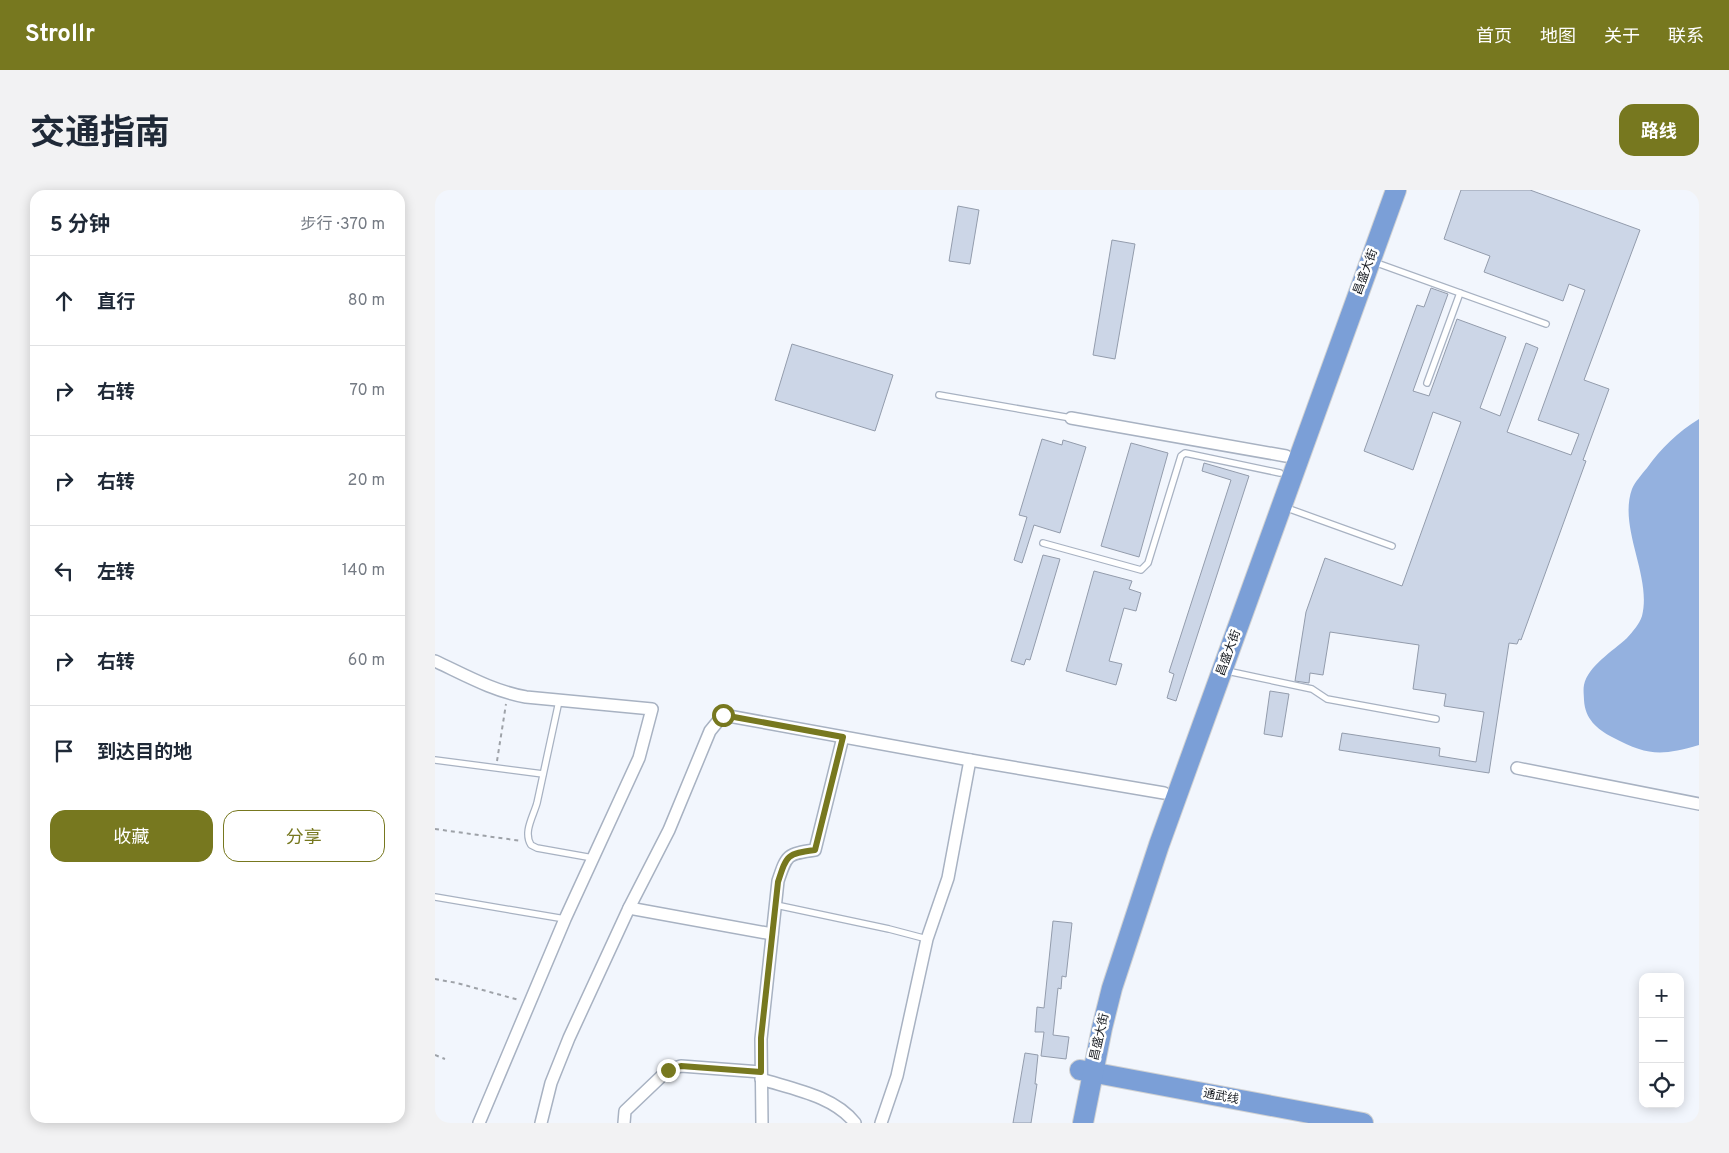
<!DOCTYPE html>
<html lang="zh">
<head>
<meta charset="utf-8">
<style>
  :root { --surface:#fff; --page:#f2f2f3; --text:#1f2937; --muted:#747a83; --line:#e0e1e3; --accent:#77781f }
  body { margin:0; font-family:Overpass,"Noto Sans SC",sans-serif; background:var(--page); color:var(--text) }
  .controls { position:absolute; right:15px; bottom:15px; display:grid; overflow:hidden; border-radius:10px; box-shadow:0 2px 12px #0003 }
  .controls button { width:45px; height:45px; display:grid; place-items:center; padding:0; border:0; border-bottom:1px solid var(--line); background:var(--surface); color:var(--text); font:25px sans-serif }
  .stop { position:absolute; width:15px; height:15px; margin:-11px; border:4px solid #77781f; border-radius:50%; background:#fff }
  .stop.end { background:#77781f; border-color:#fff; box-shadow:0 1px 5px #0008 }
  .list { margin:0; padding:0; list-style:none }
  h2 { display:flex; justify-content:space-between; align-items:center; height:65px; margin:0; padding:0 20px; font-size:21px }
  h2 small { font-size:16px; font-weight:400; color:var(--muted) }
  .list li { display:grid; grid-template-columns:32px 1fr auto; gap:15px; align-items:center; box-sizing:border-box; height:90px; padding:0 20px; border-top:1px solid var(--line) }
  .list b { display:block; font-size:19px; white-space:nowrap }
  .list em { font-size:16px; font-style:normal; color:var(--muted) }
  .actions { display:flex; gap:10px; padding:15px 20px }
  .actions a { flex:1; padding:11px 0; border:1px solid var(--accent); border-radius:15px; text-align:center; font-size:18px; color:var(--accent) }
  .actions .main { background:var(--accent); color:#fff }
  .icon { flex:none; width:28px; height:28px; fill:none; stroke:currentColor; stroke-width:2; stroke-linecap:round; stroke-linejoin:round }
  .map { position:relative; flex:none; width:1264px; height:933px; overflow:hidden; border-radius:15px }
  header { display:flex; align-items:center; gap:30px; box-sizing:border-box; height:70px; padding:0 25px; background:var(--accent); color:#fff }
  header strong { font-size:24px }
  nav { display:flex; gap:28px; margin-inline-start:auto; font-size:18px }
  .intro { display:flex; align-items:center; justify-content:space-between; box-sizing:border-box; height:120px; padding:0 30px }
  h1 { margin:0; font-size:35px }
  .button { padding:12px 22px; border-radius:15px; background:var(--accent); color:#fff; font-size:18px; font-weight:700 }
  main { display:flex; gap:30px; padding:0 30px }
  aside { flex:1; background:var(--surface); border-radius:15px; box-shadow:0 2px 12px #0003 }
  .map>svg:first-child { display:block }
</style>
</head>
<body>
<header>
<strong>Strollr</strong>
<nav><a>首页</a><a>地图</a><a>关于</a><a>联系</a></nav>
</header>
<div class="intro"><h1>交通指南</h1><a class="button">路线</a></div>
<main>
<aside>
<h2>5 分钟<small>步行 · 370 m</small></h2>
<ul class="list">
<li><svg class="icon" aria-label="ahead" viewBox="0 0 24 24"><path d="M12 20V5M6 11l6-6 6 6"/></svg><div><b>直行</b></div><em>80 m</em></li>
<li><svg class="icon" aria-label="right" viewBox="0 0 24 24"><path d="M7 20v-9h11M14 6l5 5-5 5"/></svg><div><b>右转</b></div><em>70 m</em></li>
<li><svg class="icon" aria-label="right" viewBox="0 0 24 24"><path d="M7 20v-9h11M14 6l5 5-5 5"/></svg><div><b>右转</b></div><em>20 m</em></li>
<li><svg class="icon" aria-label="left" viewBox="0 0 24 24"><path d="M17 20v-9H6M10 6l-5 5 5 5"/></svg><div><b>左转</b></div><em>140 m</em></li>
<li><svg class="icon" aria-label="right" viewBox="0 0 24 24"><path d="M7 20v-9h11M14 6l5 5-5 5"/></svg><div><b>右转</b></div><em>60 m</em></li>
<li><svg class="icon" aria-label="arrive" viewBox="0 0 24 24"><path d="M6 21V4h12l-3 4 3 4H6"/></svg><div><b>到达目的地</b></div></li>
</ul>
<div class="actions"><a class="main">收藏</a><a>分享</a></div>
</aside>
<div class="map">
<svg width="1264" height="933" viewBox="0 0 1264 933">
  <rect width="100%" height="100%" fill="#f2f6fd"/>
  <path fill="#94b1df" d="M 1264,229 L 1264,555 C 1226,566 1213,566 1177,547 C 1162,539 1150,529 1149,510 C 1149,506 1148,500 1149,495 C 1153,476 1178,461 1192,448 C 1198,441 1204,435 1207,426 C 1217,386 1183,338 1197,299 C 1200,292 1207,284 1212,278 C 1226,258 1243,242 1264,229 Z"/>
  <g fill="#ccd6e7" stroke="#939cac">
    <path d="M 1026,0 L 1095,0 L 1205,40 L 1149,190 L 1174,199 L 1148,270 L 1151,271 L 1086,450 L 1084,449 L 1082,454 L 1074,453 L 1054,583 L 904,560 L 907,543 L 1005,558 L 1004,566 L 1041,572 L 1049,522 L 1009,516 L 1011,504 L 978,499 L 984,455 L 895,442 L 888,485 L 875,483 L 874,493 L 860,491 L 871,422 L 890,368 L 967,396 L 1026,232 L 998,222 L 978,280 L 929,261 L 982,115 L 989,117 L 996,98 L 1013,104 L 978,201 L 994,206 L 1022,129 L 1071,147 L 1045,218 L 1065,226 L 1091,153 L 1103,158 L 1072,242 L 1136,265 L 1144,244 L 1103,230 L 1150,100 L 1134,94 L 1128,111 L 1049,82 L 1055,66 L 1009,49 Z"/>
    <path d="M 523,16 L 544,20 L 535,74 L 514,71 Z"/>
    <path d="M 677,50 L 700,54 L 680,169 L 658,165 Z"/>
    <path d="M 357,154 L 458,185 L 440,241 L 340,210 Z"/>
    <path d="M 607,249 L 627,255 L 628,250 L 651,257 L 625,343 L 599,335 L 587,373 L 579,370 L 592,327 L 584,325 Z"/>
    <path d="M 696,253 L 733,263 L 704,367 L 666,356 Z"/>
    <path d="M 769,273 L 814,286 L 741,511 L 732,508 L 739,484 L 734,482 L 796,290 L 767,281 Z"/>
    <path d="M 608,365 L 625,369 L 595,470 L 591,469 L 589,475 L 576,471 Z"/>
    <path d="M 659,381 L 697,391 L 694,399 L 706,403 L 701,421 L 689,418 L 674,471 L 687,474 L 681,495 L 631,481 Z"/>
    <path d="M 835,501 L 854,504 L 847,547 L 829,544 Z"/>
    <path d="M 618,731 L 637,733 L 631,787 L 627,786 L 626,799 L 623,798 L 618,845 L 634,847 L 631,869 L 606,866 L 609,842 L 600,842 L 602,817 L 609,818 Z"/>
    <path d="M 590,863 L 603,865 L 600,894 L 602,894 L 596,933 L 578,933 Z"/>
  </g>
  <g fill="none" stroke-linecap="round" stroke-linejoin="round">
    <defs>
      <g id="lane">
        <path d="M 939,72 L 1111,134"/>
        <path d="M 992,193 L 1025,103"/>
        <path d="M 504,205 L 636,228"/>
        <path d="M 849,317 L 957,356"/>
        <path d="M 608,353 L 706,380 L 713,373 L 746,266 L 750,263 L 755,264 L 845,283"/>
        <path d="M 792,481 L 877,499 L 892,509 L 1001,529"/>
        <path d="M 124,511 L 102,613 C 98,627 88,642 96,655 L 102,658 L 158,668"/>
        <path d="M 0,570 L 108,584"/>
        <path d="M 0,707 L 130,729"/>
        <path d="M 341,715 L 454,739 L 492,749"/>
      </g>
      <g id="street">
        <path d="M 636,228 L 851,266"/>
        <path d="M 0,471 C 30,485 58,501 91,507 L 217,519 L 204,568 L 130,729 L 44,933"/>
        <path d="M 1082,578 L 1264,614"/>
        <path d="M 194,718 L 337,744"/>
        <path d="M 326,889 C 358,899 399,906 420,933"/>
        <path d="M 106,933 L 116,893 L 134,848 L 194,718 L 234,640 L 275,541 L 288,525 L 535,570 L 729,603"/>
        <path d="M 189,933 L 190,921 L 233,880 L 246,876 L 326,882"/>
        <path d="M 327,933 L 326,849 L 343,691 C 352,664 352,664 380,660 L 408,547"/>
        <path d="M 446,933 L 462,886 L 492,749 L 513,688 L 535,570"/>
      </g>
      <g id="highway">
        <path d="M 645,880 L 928,933"/>
        <path d="M 648,933 L 667,838 L 677,798 L 724,655 L 961,0"/>
      </g>
    </defs>
    <use href="#lane" stroke="#a8b2c2" stroke-width="8"/>
    <use href="#street" stroke="#a8b2c2" stroke-width="14"/>
    <use href="#highway" stroke="#d0d1d2" stroke-width="22"/>
    <g stroke="#9ea2a8" stroke-width="2" stroke-dasharray="4 4" stroke-linecap="butt">
      <path d="M 62,571 L 71,514"/>
      <path d="M 0,639 L 87,651"/>
      <path d="M 0,789 L 22,793 L 84,810"/>
      <path d="M 0,865 L 10,869"/>
    </g>
    <use href="#lane" stroke="#fff" stroke-width="5.5"/>
    <use href="#street" stroke="#fff" stroke-width="11"/>
    <use href="#highway" stroke="#7b9fd7" stroke-width="20"/>
  </g>
  <g fill="none" stroke-linecap="round" stroke-linejoin="round">
    <path stroke="#77781f" stroke-width="6" d="M 233,880 L 246,876 L 326,882 L 326,848 L 343,692 C 352,664 352,664 380,660 L 408,547 L 288,525"/>
  </g>
  <g text-anchor="middle" dominant-baseline="central" stroke-width="5" stroke-linejoin="round" paint-order="stroke">
    <g font-size="12" fill="#161a20" stroke="#fff">
      <text transform="translate(931 82) rotate(-70)">昌盛大街</text>
      <text transform="translate(794 463) rotate(-70)">昌盛大街</text>
      <text transform="translate(665 847) rotate(-77)">昌盛大街</text>
      <text transform="translate(786 907) rotate(11)">通武线</text>
    </g>
  </g>
</svg>
<div class="controls">
<button>+</button>
<button>−</button>
<button><svg class="icon" aria-label="locate" viewBox="0 0 24 24"><circle cx="12" cy="12" r="6"/><path d="M12 2v4M12 18v4M2 12h4M18 12h4"/></svg></button>
</div>
<div class="stop" style="left:288px;top:525px"></div>
<div class="stop end" style="left:233px;top:880px"></div>
</div>
</main>
</body>
</html>
